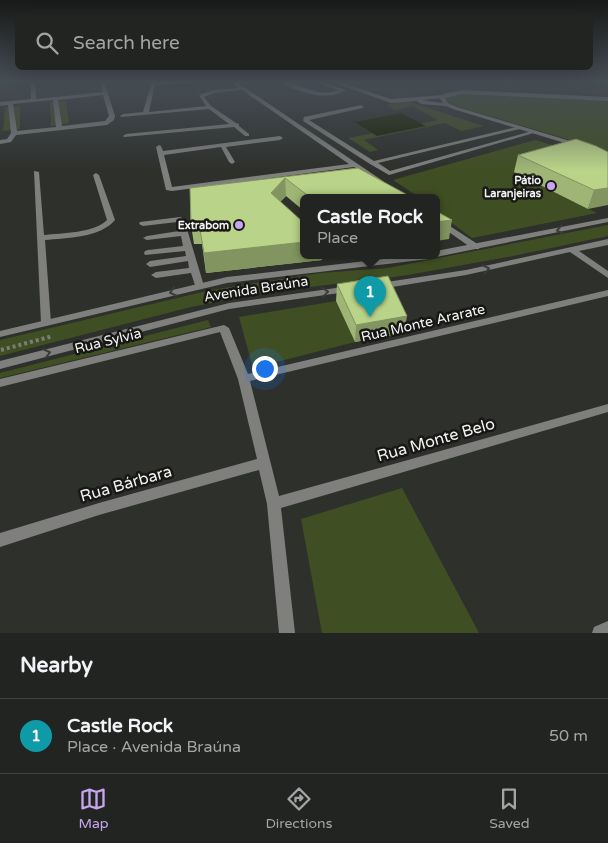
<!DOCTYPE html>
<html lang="en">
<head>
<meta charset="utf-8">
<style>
  :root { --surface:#222421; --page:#2e302e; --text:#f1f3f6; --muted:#a2a4a5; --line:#3f413f; --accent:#c6a6f0 }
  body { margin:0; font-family:"Varela Round",sans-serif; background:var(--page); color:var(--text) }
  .you { position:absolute; left:264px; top:368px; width:18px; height:18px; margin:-12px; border:4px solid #fff; border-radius:50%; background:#1a73e8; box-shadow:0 0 0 8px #1a73e833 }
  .badge { display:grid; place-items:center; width:32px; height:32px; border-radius:50%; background:var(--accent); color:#fff; font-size:16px; font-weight:700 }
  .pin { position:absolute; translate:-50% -41px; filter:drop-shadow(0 1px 2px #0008) }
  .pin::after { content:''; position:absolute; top:26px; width:18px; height:15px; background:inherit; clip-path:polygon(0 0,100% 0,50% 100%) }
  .popup { position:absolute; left:300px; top:194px; width:140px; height:65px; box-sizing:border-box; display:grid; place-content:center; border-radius:8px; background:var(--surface); filter:drop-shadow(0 1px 4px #0005); font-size:16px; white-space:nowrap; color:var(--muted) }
  .popup b { font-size:19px; color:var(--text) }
  .popup::after { content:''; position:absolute; left:50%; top:100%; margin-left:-10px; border:10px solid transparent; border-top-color:var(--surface) }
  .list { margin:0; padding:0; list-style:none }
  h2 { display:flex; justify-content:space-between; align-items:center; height:65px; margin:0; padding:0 20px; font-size:21px }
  h2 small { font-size:16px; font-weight:400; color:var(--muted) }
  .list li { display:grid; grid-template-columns:32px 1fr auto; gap:15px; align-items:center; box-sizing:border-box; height:75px; padding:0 20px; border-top:1px solid var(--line) }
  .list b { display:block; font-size:19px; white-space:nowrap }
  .list p { margin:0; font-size:16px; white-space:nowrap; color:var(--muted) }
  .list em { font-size:16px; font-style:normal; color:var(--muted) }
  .icon { flex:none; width:28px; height:28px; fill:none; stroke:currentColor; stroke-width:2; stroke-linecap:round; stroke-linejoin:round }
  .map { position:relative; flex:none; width:608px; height:633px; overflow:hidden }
  .search { position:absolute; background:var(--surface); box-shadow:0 5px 20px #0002; left:15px; right:15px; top:15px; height:55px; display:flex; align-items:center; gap:12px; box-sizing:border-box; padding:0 18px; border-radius:8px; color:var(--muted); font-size:19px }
  .sheet { height:140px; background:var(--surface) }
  nav { display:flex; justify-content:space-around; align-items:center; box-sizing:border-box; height:70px; border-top:1px solid var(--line); background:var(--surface); font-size:14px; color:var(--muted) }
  nav a { display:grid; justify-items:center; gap:2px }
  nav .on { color:var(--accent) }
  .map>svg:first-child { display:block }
</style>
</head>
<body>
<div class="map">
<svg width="608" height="633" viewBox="0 0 608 633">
  <rect width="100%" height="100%" fill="#2e302c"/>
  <path fill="#393c33" d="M 346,81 L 608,81 L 608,95 L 483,86 L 448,86 L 400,98 Z"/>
  <g fill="#404f23">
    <path d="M 458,94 L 608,101 L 608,155 L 564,138 L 456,106 L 445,99 L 446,97 Z"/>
    <path d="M 66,101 L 69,123 L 51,126 L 50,102 Z"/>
    <path d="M 406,101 L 484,126 L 461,131 L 445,123 L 364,140 L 378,150 L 370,152 L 348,138 L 438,120 L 412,106 L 395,110 L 386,105 Z"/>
    <path d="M 20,106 L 20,129 L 3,131 L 5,107 Z"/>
    <path d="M 535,140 L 576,152 L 515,173 L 597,213 L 472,238 L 436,211 L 436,198 L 420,198 L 393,180 Z"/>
    <path d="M 608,225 L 608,236 L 513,256 L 402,276 L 267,292 L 191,307 L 0,356 L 0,340 L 211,290 L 321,273 L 388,268 Z"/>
    <path d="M 336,301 L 355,342 L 253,368 L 239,317 Z"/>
    <path d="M 208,320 L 211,327 L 0,378 L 0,373 Z"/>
    <path d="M 402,488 L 479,633 L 322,633 L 301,519 Z"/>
  </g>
  <path fill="#162100" d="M 401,113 L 426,126 L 377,136 L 355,122 Z"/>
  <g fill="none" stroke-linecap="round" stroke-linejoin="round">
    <path stroke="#7b7d79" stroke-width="4" stroke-dasharray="3 3" stroke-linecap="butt" d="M 1,350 L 53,336"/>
    <g fill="#7f807e" fill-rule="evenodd">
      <path d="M 31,81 L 35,81 L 36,99 L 103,92 L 100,81 L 104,81 L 115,116 L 114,120 L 107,125 L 16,135 L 11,142 L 0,144 L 0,140 L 7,139 L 11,133 L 8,105 L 0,106 L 0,102 L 31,99 ZM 103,95 L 109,116 L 105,121 L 62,126 L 58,100 ZM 53,100 L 56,127 L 17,131 L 13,104 Z"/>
      <path d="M 279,81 C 299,81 317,99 338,90 L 312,81 L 319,81 L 346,90 C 327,102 296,92 279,81 Z"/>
      <path d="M 34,171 L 39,172 L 44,235 C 62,233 95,233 107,220 L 93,175 L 96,173 L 99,175 L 115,220 C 100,238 66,238 45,240 L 51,323 L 46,326 L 41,323 Z"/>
      <path d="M 180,217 L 184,219 L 204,286 L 202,288 L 196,288 L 191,273 L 156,278 L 151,275 L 156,272 L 189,268 L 188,261 L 150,267 L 146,264 L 150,261 L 186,256 L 185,251 L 145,255 L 144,253 L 145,251 L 148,250 L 183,246 L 181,236 L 147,240 L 143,238 L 147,236 L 179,231 L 177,222 L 143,226 L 139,224 L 140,222 Z"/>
    </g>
    <g fill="#7f807e" fill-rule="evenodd">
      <path d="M 152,81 L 156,81 L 156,82 L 196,82 L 155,85 L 149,112 L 206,106 L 199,95 L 213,90 L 239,88 L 230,81 L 235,81 L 383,181 L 377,182 L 354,167 L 172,191 L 166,190 L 156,147 L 159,145 L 161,146 L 163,151 L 280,136 L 283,138 L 280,140 L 226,147 L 235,162 L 232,164 L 229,162 L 221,147 L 164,155 L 172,187 L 349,164 L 242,90 L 214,93 L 204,97 L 211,106 L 236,123 L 239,124 L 239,126 L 249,134 L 249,136 L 245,136 L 234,127 L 124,137 L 123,136 L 126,134 L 229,124 L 209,109 L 121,117 L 120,116 L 123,114 L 143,112 Z"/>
      <path d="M 329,81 L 336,81 L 391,99 L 442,95 L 444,98 L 422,100 L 449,104 L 446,106 L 421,104 L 417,101 L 391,103 Z"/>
      <path d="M 361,105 L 364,107 L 363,108 L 309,120 L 374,161 L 521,126 L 524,128 L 378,163 L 390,171 L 532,131 L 537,132 L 389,175 L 370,164 L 303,121 L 304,117 Z"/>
      <path d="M 436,217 L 479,245 L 479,249 L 473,249 L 436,223 Z"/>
      <path d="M 608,290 L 608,296 L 250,381 L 279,496 L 608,404 L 608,412 L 281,508 L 295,633 L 279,633 L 267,504 L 259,470 L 99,515 L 0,547 L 0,533 L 99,503 L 257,459 L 238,379 L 220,332 L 0,387 L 0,379 L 224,325 L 229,328 L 248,374 Z"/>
      <path d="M 608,621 L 608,633 L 592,633 L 594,627 Z"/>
    </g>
    <g fill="#7f807e" fill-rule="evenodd">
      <path d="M 462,90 L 608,97 L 608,101 L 462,94 L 445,98 L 448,103 L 457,107 L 580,144 L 581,145 L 578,147 L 453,109 L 444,105 L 439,97 L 446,93 Z"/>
      <path d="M 608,218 L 608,222 L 436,257 L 433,256 L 429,259 L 227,283 L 0,337 L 0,331 L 227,277 L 409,256 L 436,256 L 436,251 Z"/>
      <path d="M 608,239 L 608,245 L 579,251 L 608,271 L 608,278 L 570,252 L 466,275 L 380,289 L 375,286 L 380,283 L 466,270 Z"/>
      <path d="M 350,286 L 355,289 L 353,291 L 229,309 L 0,369 L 0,361 L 229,303 Z"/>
    </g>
  </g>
  <g fill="#9fb575">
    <path d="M 608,152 L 588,209 L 514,172 L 518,155 Z"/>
    <path d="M 358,168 L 413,198 L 304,198 L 304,211 L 286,196 L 280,202 L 322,260 L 206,273 L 202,244 L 194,244 L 191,225 L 190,188 Z"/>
    <path d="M 337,284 L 404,333 L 355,342 L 336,301 Z"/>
  </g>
  <g fill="#82945f">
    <path d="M 285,178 L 286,196 L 271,212 L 271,193 Z"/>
    <path d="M 608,188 L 608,205 L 588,209 L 594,190 Z"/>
    <path d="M 452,220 L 449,239 L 436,241 L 436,222 Z"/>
    <path d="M 304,242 L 304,256 L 322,256 L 322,260 L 206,273 L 204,253 Z"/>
    <path d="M 407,316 L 404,333 L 355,342 L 356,325 Z"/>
  </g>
  <g fill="#b9d388" stroke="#82945f">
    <path d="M 576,139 L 596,146 L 608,152 L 608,188 L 594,190 L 518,155 Z"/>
    <path d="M 358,168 L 413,198 L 311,198 L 285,178 L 271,193 L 304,223 L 304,242 L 204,253 L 199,224 L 191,225 L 190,188 Z"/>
    <path d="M 436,211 L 452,220 L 436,222 Z"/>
    <path d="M 388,276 L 407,316 L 356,325 L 337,284 Z"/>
  </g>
  <defs><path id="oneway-chevron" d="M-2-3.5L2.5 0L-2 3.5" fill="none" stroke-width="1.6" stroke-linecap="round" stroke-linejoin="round" transform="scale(1.25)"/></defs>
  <g stroke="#3b3c3a">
    <use href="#oneway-chevron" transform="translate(560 230) rotate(168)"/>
    <use href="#oneway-chevron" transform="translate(486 269) rotate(-12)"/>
    <use href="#oneway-chevron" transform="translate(173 292) rotate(166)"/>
    <use href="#oneway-chevron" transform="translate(325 292) rotate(-7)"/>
    <use href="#oneway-chevron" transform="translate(47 353) rotate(-14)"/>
  </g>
  <linearGradient id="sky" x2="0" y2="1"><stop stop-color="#191a18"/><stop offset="0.48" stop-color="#464e56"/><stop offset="1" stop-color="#464e56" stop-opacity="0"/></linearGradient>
  <rect width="608" height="170" fill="url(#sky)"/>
  <g fill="#c6a6f0" stroke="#171716" stroke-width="2">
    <circle cx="551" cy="186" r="5"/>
    <circle cx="239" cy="225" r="5"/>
  </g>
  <g text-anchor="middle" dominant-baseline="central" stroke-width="5" stroke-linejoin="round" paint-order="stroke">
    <g font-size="11" font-weight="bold" fill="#f4f5f3" stroke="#171716" text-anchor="end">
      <text x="541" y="180">Pátio<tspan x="541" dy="13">Laranjeiras</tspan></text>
      <text x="229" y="225">Extrabom</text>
    </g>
    <g font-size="14" fill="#f4f5f3" stroke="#171716">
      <text transform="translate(256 289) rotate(-9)">Avenida Braúna</text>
      <text transform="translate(423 323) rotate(-13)">Rua Monte Ararate</text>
      <text transform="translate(108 341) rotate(-14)">Rua Sylvia</text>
    </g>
    <g font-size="16" fill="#f4f5f3" stroke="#171716">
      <text transform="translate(436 440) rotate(-16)">Rua Monte Belo</text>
      <text transform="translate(126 484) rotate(-16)">Rua Bárbara</text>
    </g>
  </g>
</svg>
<div class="you"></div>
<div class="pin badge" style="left:370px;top:317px;background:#0f9aa8">1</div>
<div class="popup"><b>Castle Rock</b>Place</div>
<div class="search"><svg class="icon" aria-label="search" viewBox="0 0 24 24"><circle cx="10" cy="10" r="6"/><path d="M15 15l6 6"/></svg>Search here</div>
</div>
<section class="sheet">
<h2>Nearby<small></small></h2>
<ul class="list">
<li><span class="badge" style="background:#0f9aa8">1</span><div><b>Castle Rock</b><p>Place · Avenida Braúna</p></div><em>50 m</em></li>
</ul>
</section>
<nav>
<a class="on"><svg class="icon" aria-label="map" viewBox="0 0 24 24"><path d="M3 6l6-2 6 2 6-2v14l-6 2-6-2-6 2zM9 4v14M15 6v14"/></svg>Map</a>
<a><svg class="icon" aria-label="directions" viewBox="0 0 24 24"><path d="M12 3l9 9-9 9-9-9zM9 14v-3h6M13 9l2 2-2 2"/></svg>Directions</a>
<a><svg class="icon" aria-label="saved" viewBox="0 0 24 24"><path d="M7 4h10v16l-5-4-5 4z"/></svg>Saved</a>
</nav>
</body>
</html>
